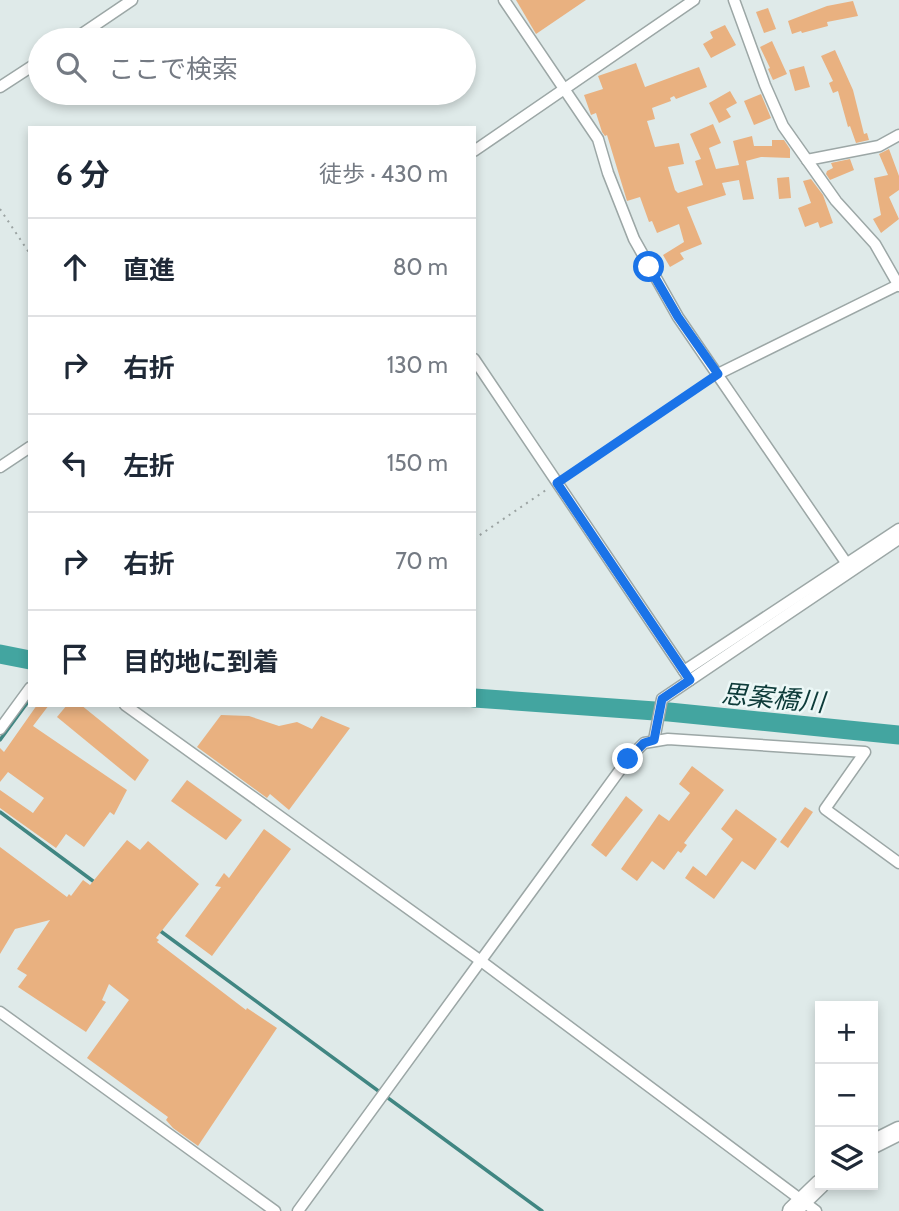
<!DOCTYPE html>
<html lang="ja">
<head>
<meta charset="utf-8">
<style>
  :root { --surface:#fff; --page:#f6f6f7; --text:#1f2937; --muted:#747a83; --line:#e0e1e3 }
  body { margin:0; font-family:Cabin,"Noto Sans JP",sans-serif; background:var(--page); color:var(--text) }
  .controls { position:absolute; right:21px; bottom:21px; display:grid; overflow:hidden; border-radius:0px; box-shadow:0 4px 10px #0003 }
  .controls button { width:63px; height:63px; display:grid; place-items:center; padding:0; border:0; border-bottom:2px solid var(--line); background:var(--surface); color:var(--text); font:35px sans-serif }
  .stop { position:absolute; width:21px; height:21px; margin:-16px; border:5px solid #1a73e8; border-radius:50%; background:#fff }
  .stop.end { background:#1a73e8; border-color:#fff; box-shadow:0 2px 7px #0008 }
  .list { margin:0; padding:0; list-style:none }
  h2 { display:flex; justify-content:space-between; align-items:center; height:91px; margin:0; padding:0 28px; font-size:30px }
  h2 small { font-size:23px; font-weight:400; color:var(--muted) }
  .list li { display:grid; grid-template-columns:46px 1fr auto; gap:21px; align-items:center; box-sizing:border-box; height:98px; padding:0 28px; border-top:2px solid var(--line) }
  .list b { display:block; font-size:26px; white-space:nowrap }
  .list em { font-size:23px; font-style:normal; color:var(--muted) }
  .icon { flex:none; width:38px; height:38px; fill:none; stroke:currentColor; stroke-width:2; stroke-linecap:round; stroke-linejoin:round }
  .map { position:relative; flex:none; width:899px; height:1211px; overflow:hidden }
  .search { position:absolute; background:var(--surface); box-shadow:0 4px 10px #0003; left:28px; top:28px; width:448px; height:77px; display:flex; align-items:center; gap:18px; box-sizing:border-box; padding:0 24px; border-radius:38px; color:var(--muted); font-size:26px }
  .panel { position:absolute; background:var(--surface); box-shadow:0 4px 10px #0003; left:28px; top:126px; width:448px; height:581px; border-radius:0px }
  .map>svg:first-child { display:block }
</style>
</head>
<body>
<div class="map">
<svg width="899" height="1211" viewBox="0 0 899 1211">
  <rect width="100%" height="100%" fill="#dfeae9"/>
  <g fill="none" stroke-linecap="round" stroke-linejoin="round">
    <g stroke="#408682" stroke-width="3.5">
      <path d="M 0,740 L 30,699"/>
      <path d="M 0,812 L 97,884"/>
      <path d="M 159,930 L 542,1211"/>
    </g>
    <g stroke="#43a5a0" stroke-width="19">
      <path d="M 0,654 L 30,660"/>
      <path d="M 474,698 L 669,712 L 899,735"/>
    </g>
  </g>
  <g fill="#e9b180">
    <path d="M 516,0 L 586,0 L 536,34 Z"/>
    <path d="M 853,1 L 858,16 L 827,22 L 828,26 L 802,33 L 801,31 L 792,34 L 788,21 L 827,6 Z"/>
    <path d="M 768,8 L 776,29 L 764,33 L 756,12 Z"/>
    <path d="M 725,25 L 736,45 L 711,58 L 703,44 L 713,38 L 710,32 Z"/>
    <path d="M 772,41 L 787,74 L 773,80 L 768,69 L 770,68 L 760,47 Z"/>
    <path d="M 835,50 L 853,90 L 864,134 L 867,133 L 869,140 L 856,143 L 850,126 L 848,127 L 838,91 L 833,93 L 829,83 L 833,81 L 821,56 Z"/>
    <path d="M 636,63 L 645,87 L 699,67 L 707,87 L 676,99 L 674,96 L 670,98 L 671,101 L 652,108 L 655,119 L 647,121 L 655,147 L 679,143 L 684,164 L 668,167 L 675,190 L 678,193 L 703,185 L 695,161 L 701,159 L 690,134 L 713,124 L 721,143 L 709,148 L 716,169 L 739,165 L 733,141 L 752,136 L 754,146 L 772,146 L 772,140 L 784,140 L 790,149 L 790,158 L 761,157 L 746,161 L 754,199 L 743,200 L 739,180 L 722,183 L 726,195 L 687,207 L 702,244 L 680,253 L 684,259 L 670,267 L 663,255 L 684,242 L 679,224 L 657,233 L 652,221 L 649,222 L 640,197 L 627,201 L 607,135 L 605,136 L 602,132 L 596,113 L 591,115 L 584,95 L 603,89 L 598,76 Z"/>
    <path d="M 804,66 L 810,87 L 795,91 L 789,70 Z"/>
    <path d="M 730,91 L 737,103 L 726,109 L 731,117 L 719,123 L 709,103 Z"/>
    <path d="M 761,94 L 771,118 L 754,125 L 744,101 Z"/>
    <path d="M 889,149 L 899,176 L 899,190 L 889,197 L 899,219 L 881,233 L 873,219 L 881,215 L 874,178 L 888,175 L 879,154 Z"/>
    <path d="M 850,159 L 854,170 L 830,180 L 826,174 L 827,171 L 833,168 L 831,163 Z"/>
    <path d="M 789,177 L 791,198 L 779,199 L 777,178 Z"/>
    <path d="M 811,179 L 823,195 L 833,223 L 820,228 L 818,222 L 805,227 L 798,208 L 811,203 L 803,181 Z"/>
    <path d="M 37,705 L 49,705 L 33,726 L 127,790 L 114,815 L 110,812 L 84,847 L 66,834 L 56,848 L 0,808 L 0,790 L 33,813 L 44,798 L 8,772 L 0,782 L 0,748 L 4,752 Z"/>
    <path d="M 67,705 L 81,705 L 149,760 L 135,781 L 57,717 Z"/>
    <path d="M 221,715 L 249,716 L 279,726 L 297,722 L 312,729 L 321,716 L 350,728 L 289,810 L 270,794 L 267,798 L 197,747 Z"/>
    <path d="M 692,766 L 724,790 L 684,843 L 687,845 L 681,853 L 678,851 L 664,870 L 652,861 L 637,881 L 621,869 L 659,814 L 669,821 L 690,793 L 679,784 Z"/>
    <path d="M 187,780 L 242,820 L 226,840 L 171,801 Z"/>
    <path d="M 626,796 L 643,810 L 606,857 L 591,845 Z"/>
    <path d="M 805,807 L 813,812 L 788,848 L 780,842 Z"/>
    <path d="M 736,809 L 777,839 L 755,870 L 742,861 L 714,899 L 685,878 L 693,866 L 706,876 L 733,839 L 721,829 Z"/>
    <path d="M 264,829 L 291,849 L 212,956 L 185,936 L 221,887 L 215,886 L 224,873 L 229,878 Z"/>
    <path d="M 127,840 L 140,850 L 148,841 L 199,884 L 156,938 L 159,940 L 157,942 L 246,1010 L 247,1008 L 277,1028 L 198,1146 L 173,1128 L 166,1120 L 168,1117 L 87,1058 L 129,1000 L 109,984 L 102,1000 L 106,1002 L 86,1032 L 18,987 L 27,975 L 17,969 L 50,920 L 15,929 L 0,954 L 0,847 L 67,897 L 69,894 L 71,896 L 83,880 L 90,885 Z"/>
  </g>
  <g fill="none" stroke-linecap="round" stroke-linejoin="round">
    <defs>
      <g id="minor">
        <path d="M 504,0 L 598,139 L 608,173 L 634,239 L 678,317 L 847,564"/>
        <path d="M 734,0 L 765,85 L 783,126 L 836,201 L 875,244 L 899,286"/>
        <path d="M 73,40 L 132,0"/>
        <path d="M 0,87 L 40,61"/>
        <path d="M 474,151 L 694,0"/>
        <path d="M 807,160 L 879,146 L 899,135"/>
        <path d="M 474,359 L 690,680"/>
        <path d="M 718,374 L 898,285"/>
        <path d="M 0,467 L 30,447"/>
        <path d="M 684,671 L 899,529"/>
        <path d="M 125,705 L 481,961 L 816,1211"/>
        <path d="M 0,729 L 30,688"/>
        <path d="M 654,740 L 662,699 L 899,539"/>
        <path d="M 0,1012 L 275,1211"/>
        <path d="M 298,1211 L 628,759 L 644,743 L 668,739 L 865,752 L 825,809 L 899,863"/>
      </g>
      <g id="trunk">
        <path d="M 873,1144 L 899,1131"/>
        <path d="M 792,1211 L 820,1184"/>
      </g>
    </defs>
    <use href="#minor" stroke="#9ca7a6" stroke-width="13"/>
    <use href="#trunk" stroke="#9ca7a6" stroke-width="21"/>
    <g stroke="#9ba3a2" stroke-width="2" stroke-dasharray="2 5" stroke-linecap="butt">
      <path d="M 0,209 L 30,254"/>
      <path d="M 565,477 L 709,380"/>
      <path d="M 474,539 L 549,488"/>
    </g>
    <use href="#minor" stroke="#fff" stroke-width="10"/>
    <use href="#trunk" stroke="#fff" stroke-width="18"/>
  </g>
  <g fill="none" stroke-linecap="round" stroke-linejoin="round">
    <path stroke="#1a73e8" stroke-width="9" d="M 628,759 L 644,743 L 654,740 L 662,699 L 690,680 L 557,483 L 718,374 L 678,317 L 649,267"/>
  </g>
  <g text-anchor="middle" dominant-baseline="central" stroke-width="5" stroke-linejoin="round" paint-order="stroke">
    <g font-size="26" font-style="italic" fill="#0d3b39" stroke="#ecf8f7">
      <text transform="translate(773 698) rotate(5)">思案橋川</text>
    </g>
  </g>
</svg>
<div class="controls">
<button>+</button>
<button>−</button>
<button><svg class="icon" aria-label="layers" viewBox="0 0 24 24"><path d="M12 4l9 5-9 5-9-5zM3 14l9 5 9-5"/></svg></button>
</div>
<div class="stop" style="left:649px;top:267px"></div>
<div class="stop end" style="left:628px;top:759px"></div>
<div class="search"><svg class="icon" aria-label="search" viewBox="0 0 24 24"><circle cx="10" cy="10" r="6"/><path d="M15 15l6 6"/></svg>ここで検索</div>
<section class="panel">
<h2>6 分<small>徒歩 · 430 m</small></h2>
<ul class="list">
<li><svg class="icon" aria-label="ahead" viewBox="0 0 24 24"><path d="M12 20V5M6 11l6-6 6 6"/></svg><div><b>直進</b></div><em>80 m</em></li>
<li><svg class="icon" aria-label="right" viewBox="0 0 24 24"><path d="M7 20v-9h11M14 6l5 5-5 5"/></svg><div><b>右折</b></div><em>130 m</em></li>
<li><svg class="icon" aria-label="left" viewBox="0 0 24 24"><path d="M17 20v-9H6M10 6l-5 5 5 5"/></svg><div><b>左折</b></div><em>150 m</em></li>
<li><svg class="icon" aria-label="right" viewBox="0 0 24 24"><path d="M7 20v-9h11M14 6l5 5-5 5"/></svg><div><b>右折</b></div><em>70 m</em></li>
<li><svg class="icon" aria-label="arrive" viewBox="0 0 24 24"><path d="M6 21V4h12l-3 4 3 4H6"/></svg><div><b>目的地に到着</b></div></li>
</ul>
</section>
</div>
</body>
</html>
